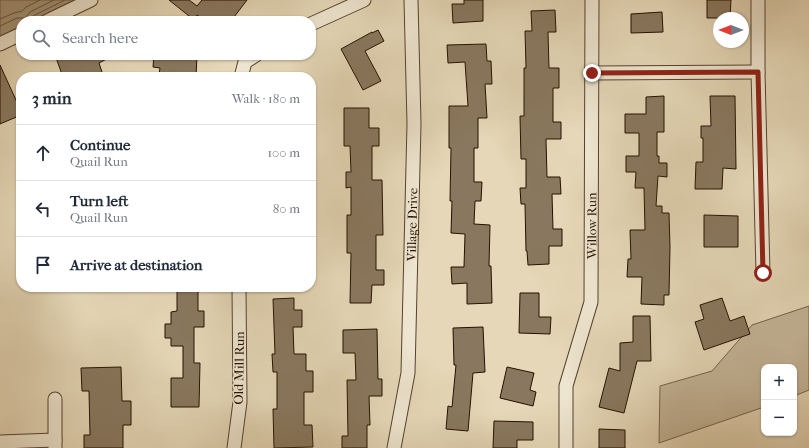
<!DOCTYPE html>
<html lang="en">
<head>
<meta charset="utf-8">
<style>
  :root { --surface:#fff; --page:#f2f2f3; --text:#1f2937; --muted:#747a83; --line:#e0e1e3 }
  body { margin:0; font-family:"IM FELL French Canon",serif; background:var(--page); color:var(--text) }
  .controls { position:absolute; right:12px; bottom:12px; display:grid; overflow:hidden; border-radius:8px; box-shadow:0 1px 3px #0004 }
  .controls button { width:36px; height:36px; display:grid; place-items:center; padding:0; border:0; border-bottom:1px solid var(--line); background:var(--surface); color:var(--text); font:20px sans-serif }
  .compass { position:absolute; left:713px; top:12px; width:36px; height:36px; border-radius:50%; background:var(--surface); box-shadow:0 1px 3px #0004; rotate:270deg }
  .stop { position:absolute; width:12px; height:12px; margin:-9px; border:3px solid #8f2418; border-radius:50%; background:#fff }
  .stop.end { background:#8f2418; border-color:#fff; box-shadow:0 1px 4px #0008 }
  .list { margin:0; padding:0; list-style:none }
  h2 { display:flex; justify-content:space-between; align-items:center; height:52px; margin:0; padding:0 16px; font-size:17px }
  h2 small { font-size:13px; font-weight:400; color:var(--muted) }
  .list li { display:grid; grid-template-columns:26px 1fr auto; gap:12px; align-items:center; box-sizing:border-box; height:56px; padding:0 16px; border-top:1px solid var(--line) }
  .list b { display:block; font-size:15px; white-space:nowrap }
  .list p { margin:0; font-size:13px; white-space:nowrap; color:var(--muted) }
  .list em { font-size:13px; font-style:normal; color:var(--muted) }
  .icon { flex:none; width:22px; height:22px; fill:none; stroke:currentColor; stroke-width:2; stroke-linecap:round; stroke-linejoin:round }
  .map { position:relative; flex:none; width:809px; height:448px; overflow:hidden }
  .search { position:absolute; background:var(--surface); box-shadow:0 1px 3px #0004; left:16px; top:16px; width:300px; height:44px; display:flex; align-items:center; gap:10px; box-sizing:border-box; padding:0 14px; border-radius:16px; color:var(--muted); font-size:15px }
  .panel { position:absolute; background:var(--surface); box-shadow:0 1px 3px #0004; left:16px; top:72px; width:300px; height:220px; border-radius:16px }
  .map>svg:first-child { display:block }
</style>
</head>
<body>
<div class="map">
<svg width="809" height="448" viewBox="0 0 809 448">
  <rect width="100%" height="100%" fill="#e5d7b7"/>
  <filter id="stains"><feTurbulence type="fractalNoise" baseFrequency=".005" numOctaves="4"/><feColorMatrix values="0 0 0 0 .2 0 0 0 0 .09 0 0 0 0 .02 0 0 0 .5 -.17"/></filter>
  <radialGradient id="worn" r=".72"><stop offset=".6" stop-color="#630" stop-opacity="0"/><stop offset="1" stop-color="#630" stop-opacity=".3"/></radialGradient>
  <path fill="#c4b598" stroke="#74634c" d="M 809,306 L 809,390 L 794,396 L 794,367 L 764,367 L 764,407 L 659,443 L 660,386 L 712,371 L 752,325 Z"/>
  <path fill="#a49479" stroke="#716049" d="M 0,0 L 74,0 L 31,21 L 21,21 L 21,26 L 0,36 Z"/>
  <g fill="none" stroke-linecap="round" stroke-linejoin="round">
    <g stroke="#64523c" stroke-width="1">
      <path d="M 0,19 L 14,13 L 22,11 L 26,7 L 40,0"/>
      <path d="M 31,21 L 31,18 L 33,16 L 65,0"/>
      <path d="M 0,26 L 17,18 L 25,18 L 30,12 L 54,0"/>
    </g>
  </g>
  <g fill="#89785f" stroke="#251100">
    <path d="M 169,0 L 189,0 L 197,6 L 202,0 L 247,0 L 231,21 L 205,21 L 197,15 L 194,20 Z"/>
    <path d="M 464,0 L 483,0 L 483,21 L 453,23 L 452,4 L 464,4 Z"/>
    <path d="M 707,0 L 731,0 L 730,18 L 707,18 Z"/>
    <path d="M 555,10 L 556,32 L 548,32 L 549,68 L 559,68 L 559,88 L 553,88 L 553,122 L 561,122 L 561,139 L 546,139 L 547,177 L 560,177 L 561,194 L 552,194 L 553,229 L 562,229 L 562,246 L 549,246 L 549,264 L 528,265 L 527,251 L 526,251 L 525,204 L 521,204 L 520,188 L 526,188 L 526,159 L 521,159 L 520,116 L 524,116 L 524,68 L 526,68 L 525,31 L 532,31 L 531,11 Z"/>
    <path d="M 662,12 L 663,32 L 631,33 L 631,14 Z"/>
    <path d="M 378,30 L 384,41 L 365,51 L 381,81 L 363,90 L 341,49 L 372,32 L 372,33 Z"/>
    <path d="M 486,44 L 487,61 L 491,61 L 492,84 L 485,84 L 487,118 L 478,118 L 478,148 L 474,148 L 474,182 L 482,182 L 481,201 L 475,201 L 474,224 L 490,225 L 489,266 L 491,266 L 492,303 L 467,304 L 467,283 L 452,284 L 451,267 L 464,267 L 465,234 L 451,233 L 452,201 L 450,201 L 451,148 L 449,148 L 449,106 L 468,106 L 465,62 L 448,63 L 447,45 Z"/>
    <path d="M 55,55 L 114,55 L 99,63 L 103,75 L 97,77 L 63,77 Z"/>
    <path d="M 154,55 L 197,55 L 196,77 L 180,77 L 159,75 L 160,68 L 153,67 Z"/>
    <path d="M 0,65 L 21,111 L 21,115 L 0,124 Z"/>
    <path d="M 664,96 L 664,132 L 657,132 L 657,156 L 659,156 L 659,163 L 667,163 L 667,177 L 658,176 L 656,206 L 662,206 L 662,213 L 669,213 L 670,247 L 669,295 L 664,295 L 664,305 L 641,304 L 642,277 L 627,277 L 628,259 L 631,259 L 630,230 L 645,230 L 644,188 L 635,188 L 636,172 L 626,172 L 626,156 L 639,156 L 639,133 L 625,133 L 625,114 L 646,114 L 646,97 Z"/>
    <path d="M 710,96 L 735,96 L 736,169 L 723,168 L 722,189 L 695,189 L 696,162 L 703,162 L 703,138 L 701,138 L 701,126 L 711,126 Z"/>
    <path d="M 344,108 L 369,108 L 369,128 L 379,128 L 379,146 L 372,146 L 372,180 L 382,180 L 383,235 L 376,235 L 376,270 L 384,270 L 384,285 L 372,285 L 371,303 L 350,303 L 351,253 L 347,253 L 347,215 L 351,215 L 351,187 L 346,188 L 346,172 L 351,172 L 350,146 L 344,146 Z"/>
    <path d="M 704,215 L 738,216 L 738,247 L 704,247 Z"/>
    <path d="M 177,287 L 198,287 L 198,311 L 204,311 L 204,327 L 194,327 L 194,363 L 200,363 L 199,407 L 171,407 L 171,378 L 183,378 L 183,346 L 171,346 L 171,338 L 165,338 L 165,324 L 171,324 L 171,312 L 177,311 Z"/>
    <path d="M 520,293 L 539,293 L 539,317 L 551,317 L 550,334 L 519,333 Z"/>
    <path d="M 294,298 L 294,310 L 302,310 L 302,327 L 293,327 L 294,354 L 306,354 L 306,371 L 313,371 L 313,392 L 304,392 L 304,425 L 312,425 L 313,447 L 274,448 L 273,409 L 277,409 L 277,372 L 273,372 L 272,354 L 275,354 L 273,299 Z"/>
    <path d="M 722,298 L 730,321 L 744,316 L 750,334 L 704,350 L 695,322 L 704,319 L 700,305 Z"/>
    <path d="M 633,316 L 650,316 L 651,361 L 637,361 L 624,413 L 599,407 L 609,368 L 620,371 L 620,343 L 633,342 Z"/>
    <path d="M 483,327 L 485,372 L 473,373 L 468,431 L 446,429 L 448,406 L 452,407 L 456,365 L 454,365 L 453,328 Z"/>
    <path d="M 377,329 L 378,379 L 382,379 L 382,396 L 369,396 L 370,425 L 367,425 L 367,448 L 342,448 L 342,436 L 348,436 L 347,380 L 356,380 L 355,353 L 343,353 L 343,330 Z"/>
    <path d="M 121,367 L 122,401 L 131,401 L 131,425 L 123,425 L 123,448 L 84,448 L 84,435 L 90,435 L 89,391 L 82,391 L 81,368 Z"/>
    <path d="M 507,367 L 534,373 L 530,390 L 536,392 L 533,406 L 500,398 Z"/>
    <path d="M 494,421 L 533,422 L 533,440 L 517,440 L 517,448 L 493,448 Z"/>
    <path d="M 599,429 L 625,430 L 625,448 L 599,448 Z"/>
  </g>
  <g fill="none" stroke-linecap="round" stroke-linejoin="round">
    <defs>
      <g id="minor">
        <path d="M 758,0 L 758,72 L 763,273"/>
        <path d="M 47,21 L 91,0"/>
        <path d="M 311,24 L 364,0"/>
        <path d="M 0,44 L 21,34"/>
        <path d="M 592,73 L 758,72"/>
        <path d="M 241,77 L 245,62 L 256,55"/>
        <path d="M 0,442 L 55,440"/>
        <path d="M 55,448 L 55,399"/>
        <path d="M 234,448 L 240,402 L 239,287"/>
        <path id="s1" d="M 394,448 L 408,373 L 414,124 L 411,0"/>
        <path id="s2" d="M 566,448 L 566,386 L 591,302 L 592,0"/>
      </g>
    </defs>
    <use href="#minor" stroke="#55422e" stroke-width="15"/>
    <use href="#minor" stroke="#eee5d0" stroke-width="13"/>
  </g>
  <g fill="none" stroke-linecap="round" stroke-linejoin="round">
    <path stroke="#8f2418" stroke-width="5" d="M 592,73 L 758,72 L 763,273"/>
  </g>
  <g text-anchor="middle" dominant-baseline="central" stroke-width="3" stroke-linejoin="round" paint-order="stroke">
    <g font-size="13" fill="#251100" stroke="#eee5d0">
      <text stroke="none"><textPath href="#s1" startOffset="225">Village Drive</textPath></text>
      <text stroke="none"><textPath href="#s2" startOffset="226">Willow Run</textPath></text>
      <text transform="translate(239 368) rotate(-89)">Old Mill Run</text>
    </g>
  </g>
  <rect width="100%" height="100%" filter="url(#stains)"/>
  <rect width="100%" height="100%" fill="url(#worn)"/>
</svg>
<div class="controls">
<button>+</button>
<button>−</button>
</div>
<svg class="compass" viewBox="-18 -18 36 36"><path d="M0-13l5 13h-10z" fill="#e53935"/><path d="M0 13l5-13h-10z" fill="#747a83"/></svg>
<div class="stop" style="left:763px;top:273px"></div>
<div class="stop end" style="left:592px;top:73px"></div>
<div class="search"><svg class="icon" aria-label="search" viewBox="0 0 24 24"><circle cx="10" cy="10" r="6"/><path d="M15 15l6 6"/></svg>Search here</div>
<section class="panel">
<h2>3 min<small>Walk · 180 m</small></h2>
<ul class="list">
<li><svg class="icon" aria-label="ahead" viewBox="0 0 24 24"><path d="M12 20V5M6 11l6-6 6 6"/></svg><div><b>Continue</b><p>Quail Run</p></div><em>100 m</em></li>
<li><svg class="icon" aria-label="left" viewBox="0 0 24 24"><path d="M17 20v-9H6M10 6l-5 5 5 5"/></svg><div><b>Turn left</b><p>Quail Run</p></div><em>80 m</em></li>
<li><svg class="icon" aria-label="arrive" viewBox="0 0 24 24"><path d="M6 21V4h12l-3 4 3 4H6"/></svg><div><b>Arrive at destination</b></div></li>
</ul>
</section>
</div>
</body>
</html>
